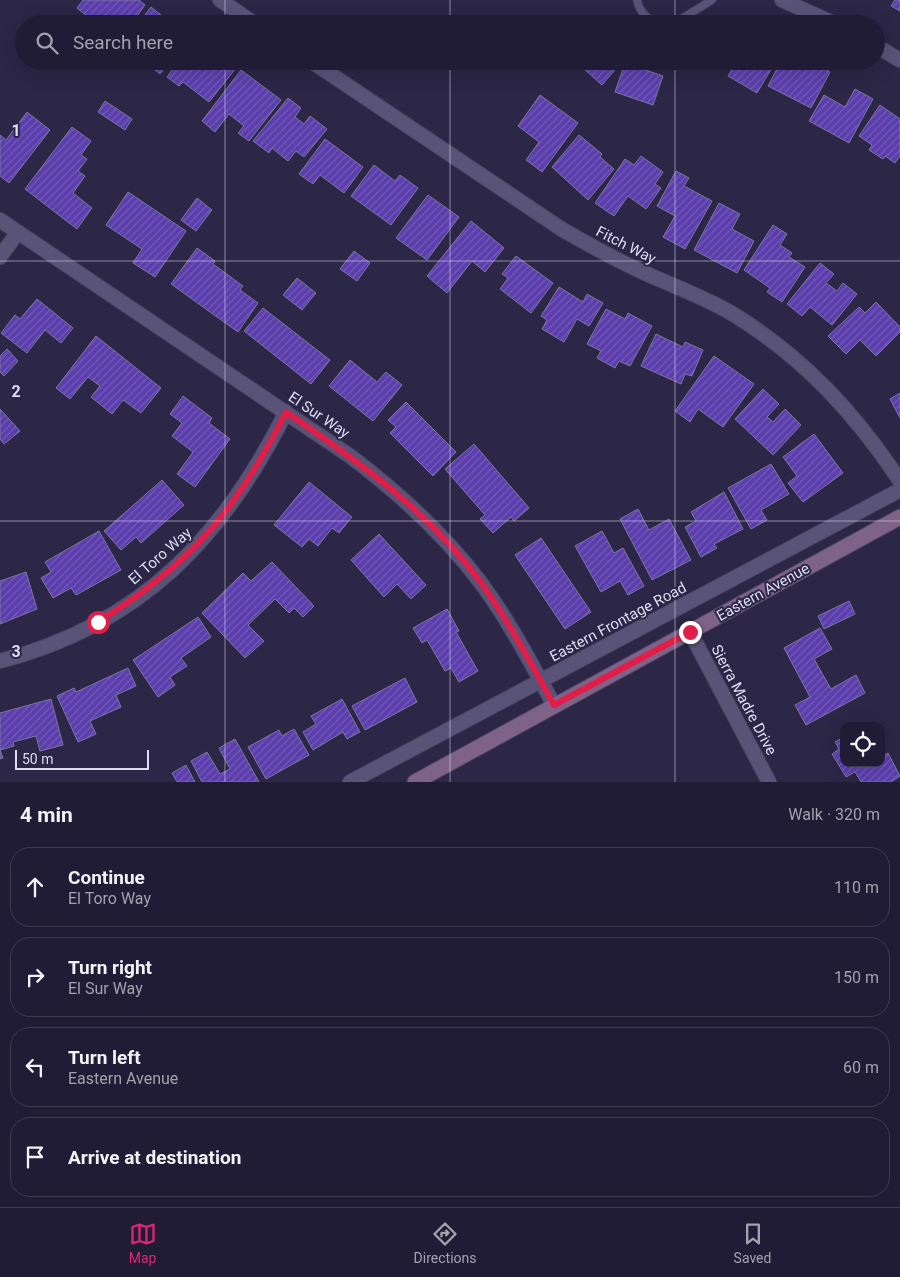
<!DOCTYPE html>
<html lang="en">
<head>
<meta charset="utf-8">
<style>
  :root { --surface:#211c35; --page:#2d2941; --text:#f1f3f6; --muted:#a2a1ad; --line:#3e3a50; --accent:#db2777 }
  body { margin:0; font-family:Roboto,sans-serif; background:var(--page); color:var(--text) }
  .controls { position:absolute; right:15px; bottom:15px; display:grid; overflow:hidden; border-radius:10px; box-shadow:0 5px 20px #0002 }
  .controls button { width:45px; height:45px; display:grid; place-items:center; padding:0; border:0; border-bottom:1px solid var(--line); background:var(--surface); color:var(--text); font:25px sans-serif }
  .scale { position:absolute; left:15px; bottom:12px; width:134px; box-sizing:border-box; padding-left:5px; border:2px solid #dedcf2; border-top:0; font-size:14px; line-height:18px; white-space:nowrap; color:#dedcf2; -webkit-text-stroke:4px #2c2647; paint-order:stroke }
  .stop { position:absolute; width:15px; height:15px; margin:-11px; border:4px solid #e11d48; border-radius:50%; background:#fff }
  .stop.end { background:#e11d48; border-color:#fff; box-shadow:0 1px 5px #0008 }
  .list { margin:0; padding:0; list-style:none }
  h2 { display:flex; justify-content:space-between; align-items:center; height:65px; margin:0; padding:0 20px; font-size:21px }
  h2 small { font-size:16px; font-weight:400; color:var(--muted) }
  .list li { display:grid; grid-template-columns:32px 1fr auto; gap:15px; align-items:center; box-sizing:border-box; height:80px; margin:0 10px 10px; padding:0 10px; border:1px solid var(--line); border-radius:20px }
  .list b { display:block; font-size:19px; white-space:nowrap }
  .list p { margin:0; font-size:16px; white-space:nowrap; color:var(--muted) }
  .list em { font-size:16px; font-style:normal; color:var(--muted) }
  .icon { flex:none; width:28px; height:28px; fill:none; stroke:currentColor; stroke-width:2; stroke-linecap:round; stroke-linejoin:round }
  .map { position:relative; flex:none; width:900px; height:782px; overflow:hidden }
  .search { position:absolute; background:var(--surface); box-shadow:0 5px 20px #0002; left:15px; right:15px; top:15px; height:55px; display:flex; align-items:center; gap:12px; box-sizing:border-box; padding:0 18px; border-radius:28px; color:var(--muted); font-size:19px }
  .sheet { height:425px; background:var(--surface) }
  nav { display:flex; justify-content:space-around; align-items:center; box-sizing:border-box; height:70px; border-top:1px solid var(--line); background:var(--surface); font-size:14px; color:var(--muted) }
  nav a { display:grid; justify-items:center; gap:2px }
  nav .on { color:var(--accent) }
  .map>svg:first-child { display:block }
</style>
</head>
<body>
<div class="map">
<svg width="900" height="782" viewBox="0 0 900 782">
  <defs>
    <pattern id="building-hatch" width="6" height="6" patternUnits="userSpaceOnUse" patternTransform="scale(1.25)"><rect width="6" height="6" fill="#5b3eac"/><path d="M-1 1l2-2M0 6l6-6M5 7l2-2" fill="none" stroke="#7259b8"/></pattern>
  </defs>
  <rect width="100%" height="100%" fill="#2c2647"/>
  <g fill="url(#building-hatch)" stroke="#7b769d">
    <path d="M 83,0 L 139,0 L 145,5 L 131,24 L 97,24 L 77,8 Z"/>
    <path d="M 895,0 L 900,0 L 900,11 L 891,6 Z"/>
    <path d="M 151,7 L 172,24 L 138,24 Z"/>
    <path d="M 144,61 L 170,61 L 160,74 Z"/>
    <path d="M 179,61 L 209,61 L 212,64 L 214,61 L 227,61 L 236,68 L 209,102 L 183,82 L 179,86 L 167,77 Z"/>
    <path d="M 575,61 L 619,61 L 621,63 L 602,85 Z"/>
    <path d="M 737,61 L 776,61 L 757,93 L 728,76 Z"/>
    <path d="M 781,61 L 811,61 L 830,72 L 811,108 L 768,86 Z"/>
    <path d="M 625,63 L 663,76 L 653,105 L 615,92 Z"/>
    <path d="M 241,70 L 281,100 L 249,141 L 238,133 L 244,126 L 229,114 L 215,132 L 202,121 Z"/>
    <path d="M 855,89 L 873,99 L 849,143 L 809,121 L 824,95 L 845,107 Z"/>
    <path d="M 540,95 L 578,123 L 542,172 L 526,160 L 539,142 L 518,126 Z"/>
    <path d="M 288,98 L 301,108 L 295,117 L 304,124 L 310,116 L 327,129 L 304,157 L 296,151 L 288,161 L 272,148 L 269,153 L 253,141 Z"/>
    <path d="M 105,101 L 132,119 L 125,130 L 98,112 Z"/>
    <path d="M 880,105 L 900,119 L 900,156 L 895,163 L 885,156 L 883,159 L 869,150 L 872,145 L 859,136 Z"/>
    <path d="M 27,112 L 50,130 L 9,183 L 0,176 L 0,135 L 6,140 Z"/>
    <path d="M 72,127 L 91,141 L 81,155 L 87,159 L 78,171 L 85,176 L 73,193 L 92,208 L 77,229 L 25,189 Z"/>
    <path d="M 579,135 L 602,154 L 600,157 L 614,169 L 588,200 L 552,167 Z"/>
    <path d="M 325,139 L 363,167 L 344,193 L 320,175 L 313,184 L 299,174 Z"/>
    <path d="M 641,156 L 663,172 L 655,184 L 661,188 L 646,209 L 628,196 L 614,216 L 595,203 L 625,159 L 634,165 Z"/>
    <path d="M 374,165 L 395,181 L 400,175 L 418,188 L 391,225 L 351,196 Z"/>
    <path d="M 676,171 L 689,178 L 684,186 L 712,201 L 685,249 L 663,237 L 675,216 L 657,206 Z"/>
    <path d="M 128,192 L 186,231 L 155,277 L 133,263 L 142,249 L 106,225 Z"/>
    <path d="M 428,195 L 459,217 L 427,260 L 396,238 Z"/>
    <path d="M 197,198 L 212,210 L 196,231 L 181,220 Z"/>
    <path d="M 719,203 L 740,214 L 732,229 L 754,241 L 737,273 L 694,250 Z"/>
    <path d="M 471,221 L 504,248 L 485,272 L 472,261 L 447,293 L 427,276 Z"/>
    <path d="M 773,225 L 787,234 L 780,245 L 792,253 L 789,257 L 805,267 L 782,302 L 767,292 L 770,288 L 744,270 Z"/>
    <path d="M 197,248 L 215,261 L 213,264 L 243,286 L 240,290 L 258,303 L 238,332 L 171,284 Z"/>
    <path d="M 354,251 L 370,263 L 357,281 L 340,269 Z"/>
    <path d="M 516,256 L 553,283 L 531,313 L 500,289 L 508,278 L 502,274 Z"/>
    <path d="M 820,263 L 834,274 L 826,283 L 837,291 L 843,283 L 857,294 L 832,325 L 810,307 L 802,316 L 787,304 Z"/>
    <path d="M 297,278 L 316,293 L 302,310 L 283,295 Z"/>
    <path d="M 559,287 L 583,302 L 587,294 L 603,303 L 589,326 L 577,319 L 564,342 L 542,329 L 547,320 L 541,316 Z"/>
    <path d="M 37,299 L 73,328 L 61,343 L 45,330 L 27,353 L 1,333 L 15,315 L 20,319 Z"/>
    <path d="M 876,302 L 900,327 L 900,332 L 876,356 L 860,340 L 846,354 L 828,336 L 859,307 L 865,313 Z"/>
    <path d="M 263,308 L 330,360 L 311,384 L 244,331 Z"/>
    <path d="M 606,309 L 625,319 L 628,313 L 652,326 L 630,366 L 619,361 L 615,368 L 597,358 L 601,351 L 587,344 Z"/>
    <path d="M 656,334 L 683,347 L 685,342 L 703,350 L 692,376 L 685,374 L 681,384 L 641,366 Z"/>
    <path d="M 96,336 L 161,388 L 141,413 L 123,400 L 112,414 L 91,397 L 100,386 L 88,377 L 70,399 L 56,388 Z"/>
    <path d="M 7,349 L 18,361 L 4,376 L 0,372 L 0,356 Z"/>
    <path d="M 714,356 L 754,384 L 723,427 L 698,409 L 690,422 L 675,411 Z"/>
    <path d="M 350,360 L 377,382 L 386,372 L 402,385 L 373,421 L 329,386 Z"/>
    <path d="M 763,389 L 779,404 L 767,417 L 773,422 L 785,409 L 801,425 L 773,455 L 735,419 Z"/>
    <path d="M 900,393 L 900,418 L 890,399 Z"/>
    <path d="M 183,396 L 212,418 L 209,423 L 230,439 L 195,487 L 177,474 L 193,452 L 172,436 L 182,423 L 170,414 Z"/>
    <path d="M 406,402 L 456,452 L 433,476 L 390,433 L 396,427 L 388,420 Z"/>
    <path d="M 0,409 L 20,431 L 4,444 L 0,439 Z"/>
    <path d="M 814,434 L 843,473 L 803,502 L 788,483 L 797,476 L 783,457 Z"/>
    <path d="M 474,444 L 529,508 L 514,521 L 511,517 L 493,533 L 480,519 L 485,515 L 445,469 Z"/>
    <path d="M 771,464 L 789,494 L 761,510 L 767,520 L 751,529 L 728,488 Z"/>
    <path d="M 162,480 L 184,505 L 141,543 L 136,537 L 121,550 L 104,531 Z"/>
    <path d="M 309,482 L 352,517 L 339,533 L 332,528 L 318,546 L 309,539 L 302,547 L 274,525 Z"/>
    <path d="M 724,492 L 743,529 L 714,544 L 717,548 L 701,557 L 685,527 L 696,521 L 691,512 Z"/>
    <path d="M 638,509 L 649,530 L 669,519 L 691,560 L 652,580 L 620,519 Z"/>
    <path d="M 99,531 L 121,570 L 76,595 L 71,588 L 53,598 L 41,578 L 51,572 L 45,562 Z"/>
    <path d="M 602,531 L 614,553 L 623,548 L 644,586 L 628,595 L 620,581 L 601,592 L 575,546 Z"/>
    <path d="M 379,534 L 426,585 L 411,599 L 397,584 L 384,597 L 351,560 Z"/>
    <path d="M 541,538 L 591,612 L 565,629 L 515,555 Z"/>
    <path d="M 272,562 L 314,606 L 303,617 L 294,608 L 289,613 L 275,599 L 248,625 L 264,641 L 245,658 L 202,613 L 243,573 L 251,581 Z"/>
    <path d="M 26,572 L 37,609 L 0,624 L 0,581 Z"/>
    <path d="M 849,601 L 855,614 L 824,629 L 818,616 Z"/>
    <path d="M 447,609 L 459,631 L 456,632 L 478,671 L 459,682 L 451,668 L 445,671 L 427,640 L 422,643 L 413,628 Z"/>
    <path d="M 198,617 L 211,637 L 181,658 L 187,666 L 170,677 L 175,685 L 158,697 L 133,660 Z"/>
    <path d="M 820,628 L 832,649 L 814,659 L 831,689 L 856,675 L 865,693 L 806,725 L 795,705 L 810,697 L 784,648 Z"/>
    <path d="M 128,668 L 136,686 L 116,695 L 121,707 L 90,721 L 96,734 L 78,742 L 57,696 L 74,688 L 76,692 Z"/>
    <path d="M 405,678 L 417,702 L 365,730 L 352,706 Z"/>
    <path d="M 51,699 L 63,745 L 40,751 L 36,736 L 13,742 L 14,746 L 0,750 L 3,758 L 0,759 L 0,713 Z"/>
    <path d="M 342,699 L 360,732 L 347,739 L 343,732 L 313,750 L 303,732 L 316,724 L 311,716 Z"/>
    <path d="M 294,729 L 309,755 L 266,779 L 248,747 L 279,730 L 282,736 Z"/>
    <path d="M 844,737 L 844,763 L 881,763 L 881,757 L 888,753 L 900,776 L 891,782 L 861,782 L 855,772 L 846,777 L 832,754 L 839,749 L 835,742 Z"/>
    <path d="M 235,739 L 259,782 L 202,782 L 191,761 L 207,752 L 220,774 L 230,769 L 219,748 Z"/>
    <path d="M 186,765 L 195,782 L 177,782 L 172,773 Z"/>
  </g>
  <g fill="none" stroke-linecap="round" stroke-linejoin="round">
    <defs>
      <g id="lane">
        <path d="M 637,0 C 639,11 647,19 657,24"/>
        <path d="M 673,24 L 712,0"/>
      </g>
      <g id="street">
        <path d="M 220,0 L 255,24"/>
        <path d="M 782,0 L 835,24"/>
        <path d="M 876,46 L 900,60"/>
        <path d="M 311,61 L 563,230 C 591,246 618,261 647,274 C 676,287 706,298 733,314 C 803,357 855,413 900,481"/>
        <path d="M 0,220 L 350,456 C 399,493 444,534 481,583 C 509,621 531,663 554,705"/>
        <path d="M 0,257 L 18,232"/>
        <path d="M 690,632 L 769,782"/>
        <path d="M 0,661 C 140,625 223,538 286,412"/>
        <path d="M 350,782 L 900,490"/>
      </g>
      <path id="secondary" d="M 415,782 L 900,517"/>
    </defs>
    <use href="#lane" stroke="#494460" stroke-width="9"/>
    <use href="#street" stroke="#494460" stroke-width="16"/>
    <use href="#secondary" stroke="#494460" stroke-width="17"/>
    <use href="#lane" stroke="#595378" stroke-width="7"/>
    <use href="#street" stroke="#595378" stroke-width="14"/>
    <use href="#secondary" stroke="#7e6287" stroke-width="15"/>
  </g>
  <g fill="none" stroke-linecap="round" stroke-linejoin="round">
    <path stroke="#e11d48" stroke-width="6" d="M 98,622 C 191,564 237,510 286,412 C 359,462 430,512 482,584 C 509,622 531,664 554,705 L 690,632"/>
  </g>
  <path fill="none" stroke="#dedcf2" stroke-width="1" stroke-opacity="0.55" d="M 225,0 L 225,24M 450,0 L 450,24M 675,0 L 675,24M 225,61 L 225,782M 450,61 L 450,782M 675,61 L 675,782M 0,261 L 900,261M 0,521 L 900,521"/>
  <g text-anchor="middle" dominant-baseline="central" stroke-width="4" stroke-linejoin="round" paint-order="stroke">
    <g font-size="15" fill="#dedcf2" stroke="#2c2647">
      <text transform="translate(626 245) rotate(27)">Fitch Way</text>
      <text transform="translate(319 415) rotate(34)">El Sur Way</text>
      <text transform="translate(160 556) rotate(-41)">El Toro Way</text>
      <text transform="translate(763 592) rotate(-29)">Eastern Avenue</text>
      <text transform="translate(618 622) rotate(-28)">Eastern Frontage Road</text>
      <text transform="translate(744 700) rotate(62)">Sierra Madre Drive</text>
    </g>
  </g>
  <g font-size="16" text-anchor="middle" font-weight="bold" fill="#dedcf2" stroke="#2c2647" stroke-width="4" stroke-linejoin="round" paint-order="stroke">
    <text x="16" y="136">1</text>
    <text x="16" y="397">2</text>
    <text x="16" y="657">3</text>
  </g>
</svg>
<div class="controls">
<button><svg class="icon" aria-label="locate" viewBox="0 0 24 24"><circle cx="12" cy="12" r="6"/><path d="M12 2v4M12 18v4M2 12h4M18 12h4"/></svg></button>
</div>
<div class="scale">50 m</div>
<div class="stop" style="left:98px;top:622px"></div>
<div class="stop end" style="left:690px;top:632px"></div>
<div class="search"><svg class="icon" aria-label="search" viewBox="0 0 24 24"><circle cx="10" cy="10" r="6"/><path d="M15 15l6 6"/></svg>Search here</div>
</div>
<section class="sheet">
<h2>4 min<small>Walk · 320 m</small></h2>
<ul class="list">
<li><svg class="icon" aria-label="ahead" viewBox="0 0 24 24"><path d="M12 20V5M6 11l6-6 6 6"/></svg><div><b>Continue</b><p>El Toro Way</p></div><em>110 m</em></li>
<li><svg class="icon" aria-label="right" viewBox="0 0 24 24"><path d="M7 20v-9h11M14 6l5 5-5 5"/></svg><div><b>Turn right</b><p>El Sur Way</p></div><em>150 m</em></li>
<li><svg class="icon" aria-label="left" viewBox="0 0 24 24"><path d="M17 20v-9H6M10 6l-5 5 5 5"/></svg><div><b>Turn left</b><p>Eastern Avenue</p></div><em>60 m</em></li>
<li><svg class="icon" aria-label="arrive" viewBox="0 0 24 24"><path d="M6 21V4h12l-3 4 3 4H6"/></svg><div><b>Arrive at destination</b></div></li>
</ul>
</section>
<nav>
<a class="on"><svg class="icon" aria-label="map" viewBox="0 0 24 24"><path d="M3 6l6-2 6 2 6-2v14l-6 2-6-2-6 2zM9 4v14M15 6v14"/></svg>Map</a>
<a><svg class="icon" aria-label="directions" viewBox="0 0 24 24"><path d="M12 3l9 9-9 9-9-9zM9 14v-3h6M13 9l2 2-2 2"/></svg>Directions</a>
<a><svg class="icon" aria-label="saved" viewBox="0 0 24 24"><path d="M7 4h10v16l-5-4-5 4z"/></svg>Saved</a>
</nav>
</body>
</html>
